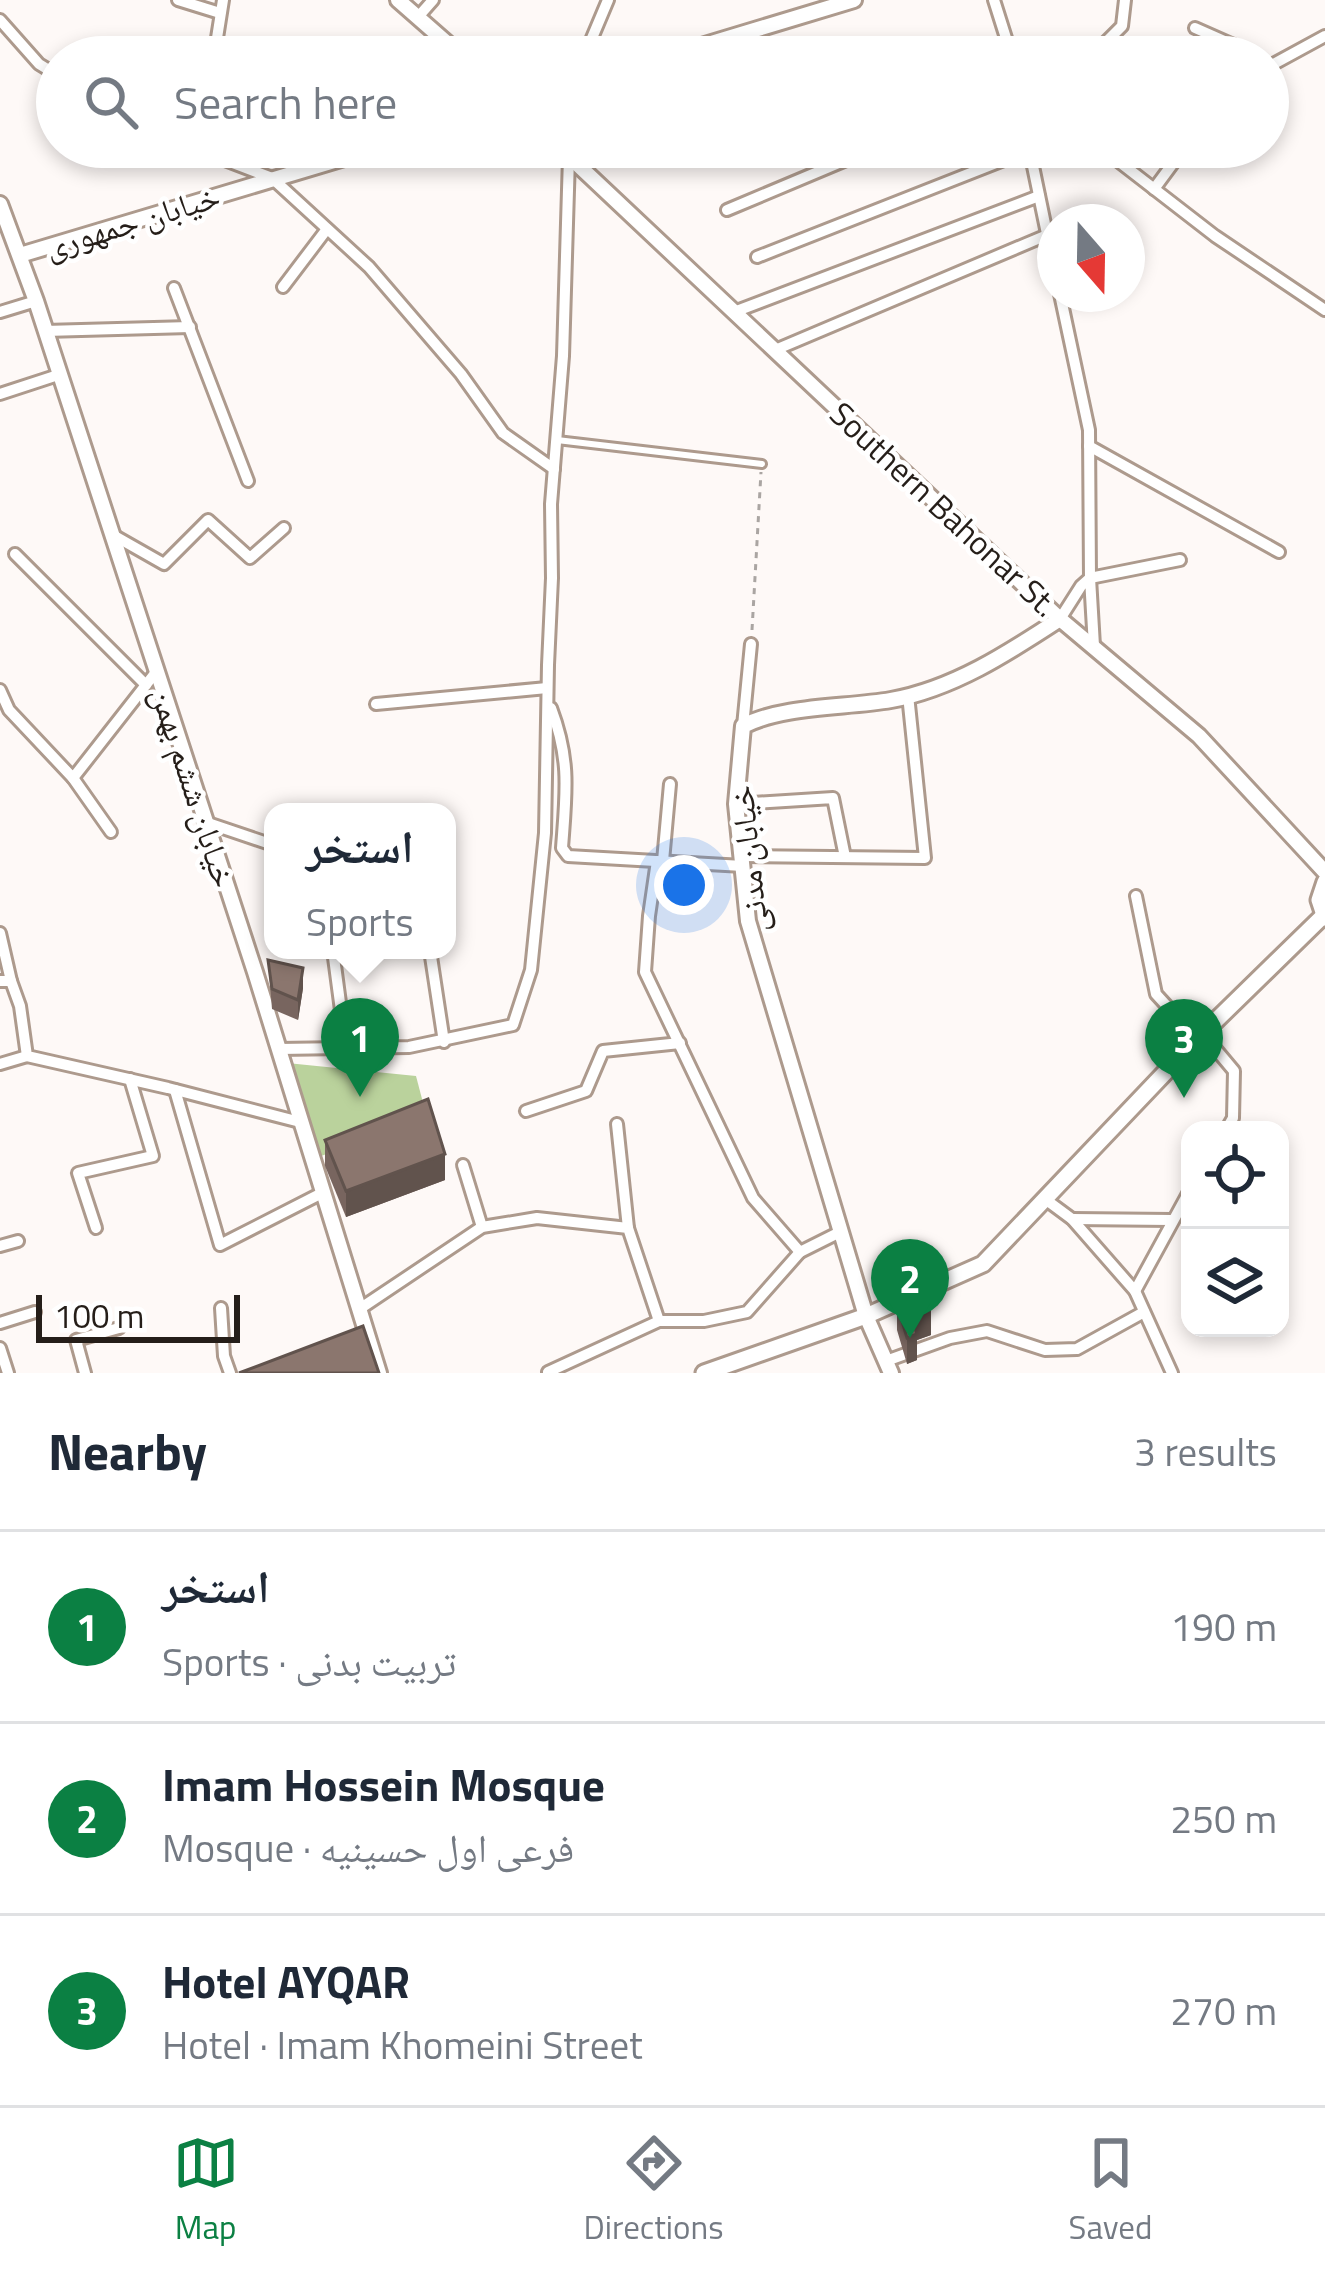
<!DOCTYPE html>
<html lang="en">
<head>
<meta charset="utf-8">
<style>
  :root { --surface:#fff; --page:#f2f2f3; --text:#1f2937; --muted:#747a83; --line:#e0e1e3; --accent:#0b8043 }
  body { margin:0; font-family:"Titillium Web","Noto Naskh Arabic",sans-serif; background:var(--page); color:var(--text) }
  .controls { position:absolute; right:36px; bottom:36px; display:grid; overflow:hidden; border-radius:24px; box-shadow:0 6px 18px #0003 }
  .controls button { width:108px; height:108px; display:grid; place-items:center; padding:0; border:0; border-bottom:3px solid var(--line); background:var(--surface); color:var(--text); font:60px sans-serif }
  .compass { position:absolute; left:1037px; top:204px; width:108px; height:108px; border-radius:50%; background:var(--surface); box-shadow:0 6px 18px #0003; rotate:160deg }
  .scale { position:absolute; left:36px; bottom:30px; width:204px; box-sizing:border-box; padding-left:12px; border:6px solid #251e19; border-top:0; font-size:33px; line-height:42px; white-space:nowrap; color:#251e19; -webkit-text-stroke:9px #fff; paint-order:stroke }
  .you { position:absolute; left:684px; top:885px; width:42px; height:42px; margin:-30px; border:9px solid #fff; border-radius:50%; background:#1a73e8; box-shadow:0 0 0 18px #1a73e833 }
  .badge { display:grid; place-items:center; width:78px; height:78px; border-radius:50%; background:var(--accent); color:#fff; font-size:39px; font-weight:700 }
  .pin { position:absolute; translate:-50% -99px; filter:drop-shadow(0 3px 6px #0008) }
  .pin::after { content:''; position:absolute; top:63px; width:42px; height:36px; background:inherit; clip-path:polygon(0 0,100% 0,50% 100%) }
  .popup { position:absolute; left:264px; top:803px; width:192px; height:156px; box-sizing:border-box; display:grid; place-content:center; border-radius:24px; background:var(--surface); filter:drop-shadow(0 3px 9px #0005); font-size:39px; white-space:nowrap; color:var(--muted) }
  .popup b { font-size:45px; color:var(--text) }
  .popup::after { content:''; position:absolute; left:50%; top:100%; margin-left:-24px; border:24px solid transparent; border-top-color:var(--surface) }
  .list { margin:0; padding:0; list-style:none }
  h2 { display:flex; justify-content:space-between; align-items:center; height:156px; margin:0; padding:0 48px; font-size:51px }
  h2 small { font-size:39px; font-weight:400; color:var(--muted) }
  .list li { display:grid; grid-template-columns:78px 1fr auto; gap:36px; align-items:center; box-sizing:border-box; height:192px; padding:0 48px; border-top:3px solid var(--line) }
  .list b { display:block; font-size:45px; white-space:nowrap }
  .list p { margin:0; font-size:39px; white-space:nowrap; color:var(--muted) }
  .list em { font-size:39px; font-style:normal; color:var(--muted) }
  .icon { flex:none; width:66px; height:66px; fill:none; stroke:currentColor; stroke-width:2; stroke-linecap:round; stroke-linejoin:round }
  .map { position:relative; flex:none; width:1325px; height:1373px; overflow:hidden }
  .search { position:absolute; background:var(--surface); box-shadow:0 6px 18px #0003; left:36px; right:36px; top:36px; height:132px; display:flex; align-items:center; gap:30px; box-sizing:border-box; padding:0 42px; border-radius:66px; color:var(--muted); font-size:45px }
  .sheet { height:732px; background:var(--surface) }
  nav { display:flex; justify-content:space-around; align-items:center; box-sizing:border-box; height:168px; border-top:3px solid var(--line); background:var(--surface); font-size:33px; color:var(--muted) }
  nav a { display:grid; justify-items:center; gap:6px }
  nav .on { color:var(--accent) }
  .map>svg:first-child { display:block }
</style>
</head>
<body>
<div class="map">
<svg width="1325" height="1373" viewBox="0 0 1325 1373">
  <rect width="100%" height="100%" fill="#fef9f7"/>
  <path fill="#bad29c" d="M 287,1063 L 416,1076 L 427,1118 L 321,1156 Z"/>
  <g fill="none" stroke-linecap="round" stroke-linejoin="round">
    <defs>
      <path id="service" d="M 557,440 L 762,464"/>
      <g id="minor">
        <path d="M 178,0 L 220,13"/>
        <path d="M 994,0 L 1012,57"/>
        <path d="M 418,17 L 433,0"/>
        <path d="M 0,20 L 39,64 L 57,75"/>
        <path d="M 1195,28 L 1238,47 L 1241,57"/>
        <path d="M 214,57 L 223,0"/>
        <path d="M 584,57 L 608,0"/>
        <path d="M 1091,57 L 1122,26 L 1125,0"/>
        <path d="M 1268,67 L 1325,36"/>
        <path d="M 191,147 L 272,178 L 369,267 L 461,374 L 503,433 L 554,469"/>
        <path d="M 1029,147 L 1055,272"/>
        <path d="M 1100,147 L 1215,236 L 1325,310"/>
        <path d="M 1154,189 L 1185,147"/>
        <path d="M 727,210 L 877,147"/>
        <path d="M 757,257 L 1029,150"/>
        <path d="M 283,287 L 327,229"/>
        <path d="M 174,288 L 248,481"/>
        <path d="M 1060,294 L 1089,430 L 1090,578 L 1094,646"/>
        <path d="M 0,312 L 36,301"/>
        <path d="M 734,312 L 1039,196"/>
        <path d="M 45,331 L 190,327"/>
        <path d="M 775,350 L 1047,235"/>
        <path d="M 0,394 L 58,375"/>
        <path d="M 1089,446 L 1279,552"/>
        <path d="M 113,535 L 164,564 L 208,520 L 250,558 L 284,528"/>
        <path d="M 15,554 L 146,685"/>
        <path d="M 1090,578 L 1180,560"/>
        <path d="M 1060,619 L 1081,586 L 1090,578"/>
        <path d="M 0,690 L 9,710 L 73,778 L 156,672"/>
        <path d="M 376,704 L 547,688"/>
        <path d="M 551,708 C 571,761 566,793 562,848 L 568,856 L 743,866"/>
        <path d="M 743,726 L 751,644"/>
        <path d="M 73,778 L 111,832"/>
        <path d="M 736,804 L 833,798 L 845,857"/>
        <path d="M 205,822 L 273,845"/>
        <path d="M 742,856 L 925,858 L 908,695"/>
        <path d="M 657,861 L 649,916 L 645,972 L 753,1198 L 800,1252 L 842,1231"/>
        <path d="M 663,861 L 670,784"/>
        <path d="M 1136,896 L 1156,994 L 1197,1039"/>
        <path d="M 0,933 L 11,981"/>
        <path d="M 333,950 L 346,1048"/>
        <path d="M 430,950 L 444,1042"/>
        <path d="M 0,981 L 11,981 L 20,1006 L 27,1056 L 168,1088 L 300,1122"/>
        <path d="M 1203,1034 L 1234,1071 L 1233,1118 L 1226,1130"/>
        <path d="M 279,1049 L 409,1047 L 513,1025 L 531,970 L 545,833 L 548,665 L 552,578 L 551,504 L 563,356 L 569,157"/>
        <path d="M 0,1064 L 27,1056"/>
        <path d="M 175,1090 L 220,1245 L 322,1193"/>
        <path d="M 526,1111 L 586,1091 L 603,1051 L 680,1043"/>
        <path d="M 617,1124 L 628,1228"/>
        <path d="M 463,1165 L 482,1227"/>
        <path d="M 1045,1199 L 1072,1219 L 1135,1291 L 1172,1373"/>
        <path d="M 1072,1219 L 1172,1220"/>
        <path d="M 96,1228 L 78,1173 L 153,1156 L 130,1079"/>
        <path d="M 0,1246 L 18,1241"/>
        <path d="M 1135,1291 L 1190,1190"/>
        <path d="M 221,1308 L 224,1356 L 230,1373"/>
        <path d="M 358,1310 L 482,1227 L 537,1218 L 628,1228 L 659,1321 L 704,1321 L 747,1312 L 800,1252"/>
        <path d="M 0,1323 L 35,1312"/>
        <path d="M 0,1348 L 8,1373"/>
        <path d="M 886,1361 L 950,1338 L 987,1331 L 1045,1350 L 1077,1349 L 1144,1312"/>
        <path d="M 548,1372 L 659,1321"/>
        <path d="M 85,1373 L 76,1340 L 119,1328"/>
      </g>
      <g id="tertiary">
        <path d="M 398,0 L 463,57"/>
        <path d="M 665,57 L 854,0"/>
        <path d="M 559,147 L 1060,619 L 1199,736 L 1325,872"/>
        <path d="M 0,204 L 36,301 L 255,972 L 379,1373"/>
        <path d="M 20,255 L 381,147"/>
        <path d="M 891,1373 L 866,1316 L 748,921 L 736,804 L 743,726 C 784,705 845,708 891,700 C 953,689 1008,653 1060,619"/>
      </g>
      <g id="secondary">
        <path d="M 1325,882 L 1319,900 L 1325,918"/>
        <path d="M 704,1373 L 866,1316 L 983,1264 L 1197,1039 L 1323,916"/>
      </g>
    </defs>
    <use href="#service" stroke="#ad9a8d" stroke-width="12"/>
    <use href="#minor" stroke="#ad9a8d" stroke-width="16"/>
    <use href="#tertiary" stroke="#ad9a8d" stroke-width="20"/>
    <use href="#secondary" stroke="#ad9a8d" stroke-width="21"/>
    <path stroke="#aaa5a2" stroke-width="3" stroke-dasharray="6 6" stroke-linecap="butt" d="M 752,630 L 761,472"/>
    <use href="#service" stroke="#fff" stroke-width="6"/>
    <use href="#minor" stroke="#fff" stroke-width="10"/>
    <use href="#tertiary" stroke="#fff" stroke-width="14"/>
    <use href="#secondary" stroke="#fff" stroke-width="15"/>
  </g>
  <g fill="#78655f">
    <path d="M 268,960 L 303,988 L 298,1020 L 272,1009 Z"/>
    <path d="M 325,1140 L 445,1180 L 346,1217 L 325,1166 Z"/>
    <path d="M 897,1304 L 931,1335 L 917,1340 L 917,1360 L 907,1364 L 897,1330 Z"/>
  </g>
  <g fill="#61534d">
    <path d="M 303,968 L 303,988 L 298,1020 L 298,1000 Z"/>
    <path d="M 445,1154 L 445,1180 L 346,1217 L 346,1191 Z"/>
    <path d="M 931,1308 L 931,1335 L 917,1340 L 917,1360 L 907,1364 L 907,1338 L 911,1316 Z"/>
  </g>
  <g fill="#8b766e" stroke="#61534d" stroke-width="3">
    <path d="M 268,960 L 303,968 L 298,1000 L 272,989 Z"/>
    <path d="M 428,1099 L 445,1154 L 346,1191 L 325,1140 Z"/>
    <path d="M 926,1294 L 931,1308 L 911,1316 L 917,1334 L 907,1338 L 897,1304 Z"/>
    <path d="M 363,1326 L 379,1373 L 239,1373 Z"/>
  </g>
  <g text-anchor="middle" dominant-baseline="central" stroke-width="9" stroke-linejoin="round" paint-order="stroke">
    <g font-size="33" fill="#251e19" stroke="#fff">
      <text transform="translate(132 221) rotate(-17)">خیابان جمهوری</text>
      <text transform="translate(944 509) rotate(43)">Southern Bahonar St.</text>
      <text transform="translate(194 787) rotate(72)">خیابان ششم بهمن</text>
      <text transform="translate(748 859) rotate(-96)">خیابان مدنی</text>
    </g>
  </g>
</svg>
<div class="controls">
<button><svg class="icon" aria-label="locate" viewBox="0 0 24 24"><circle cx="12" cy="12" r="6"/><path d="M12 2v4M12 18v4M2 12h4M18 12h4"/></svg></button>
<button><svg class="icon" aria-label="layers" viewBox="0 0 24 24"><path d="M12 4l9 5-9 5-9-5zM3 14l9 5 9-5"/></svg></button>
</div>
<svg class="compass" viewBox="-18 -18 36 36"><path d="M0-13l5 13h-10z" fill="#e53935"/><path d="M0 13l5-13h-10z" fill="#747a83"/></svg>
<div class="scale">100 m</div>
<div class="you"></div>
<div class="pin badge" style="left:360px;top:1097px">1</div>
<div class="popup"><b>استخر</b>Sports</div>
<div class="pin badge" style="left:910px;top:1338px">2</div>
<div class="pin badge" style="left:1184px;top:1098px">3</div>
<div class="search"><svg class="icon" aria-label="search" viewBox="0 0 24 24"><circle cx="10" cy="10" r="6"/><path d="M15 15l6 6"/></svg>Search here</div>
</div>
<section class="sheet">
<h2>Nearby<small>3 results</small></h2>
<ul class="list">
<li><span class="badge">1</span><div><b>استخر</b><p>Sports · تربیت بدنی</p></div><em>190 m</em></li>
<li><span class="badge">2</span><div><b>Imam Hossein Mosque</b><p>Mosque · فرعی اول حسینیه</p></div><em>250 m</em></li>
<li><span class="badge">3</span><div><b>Hotel AYQAR</b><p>Hotel · Imam Khomeini Street</p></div><em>270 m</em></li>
</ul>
</section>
<nav>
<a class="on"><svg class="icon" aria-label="map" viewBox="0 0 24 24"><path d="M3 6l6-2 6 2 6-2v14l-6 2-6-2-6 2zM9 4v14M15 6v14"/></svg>Map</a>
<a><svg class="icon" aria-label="directions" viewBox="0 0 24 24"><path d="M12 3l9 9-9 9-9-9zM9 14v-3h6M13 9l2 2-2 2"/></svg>Directions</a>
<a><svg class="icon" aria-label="saved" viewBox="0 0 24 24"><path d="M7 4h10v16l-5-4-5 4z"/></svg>Saved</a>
</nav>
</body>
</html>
